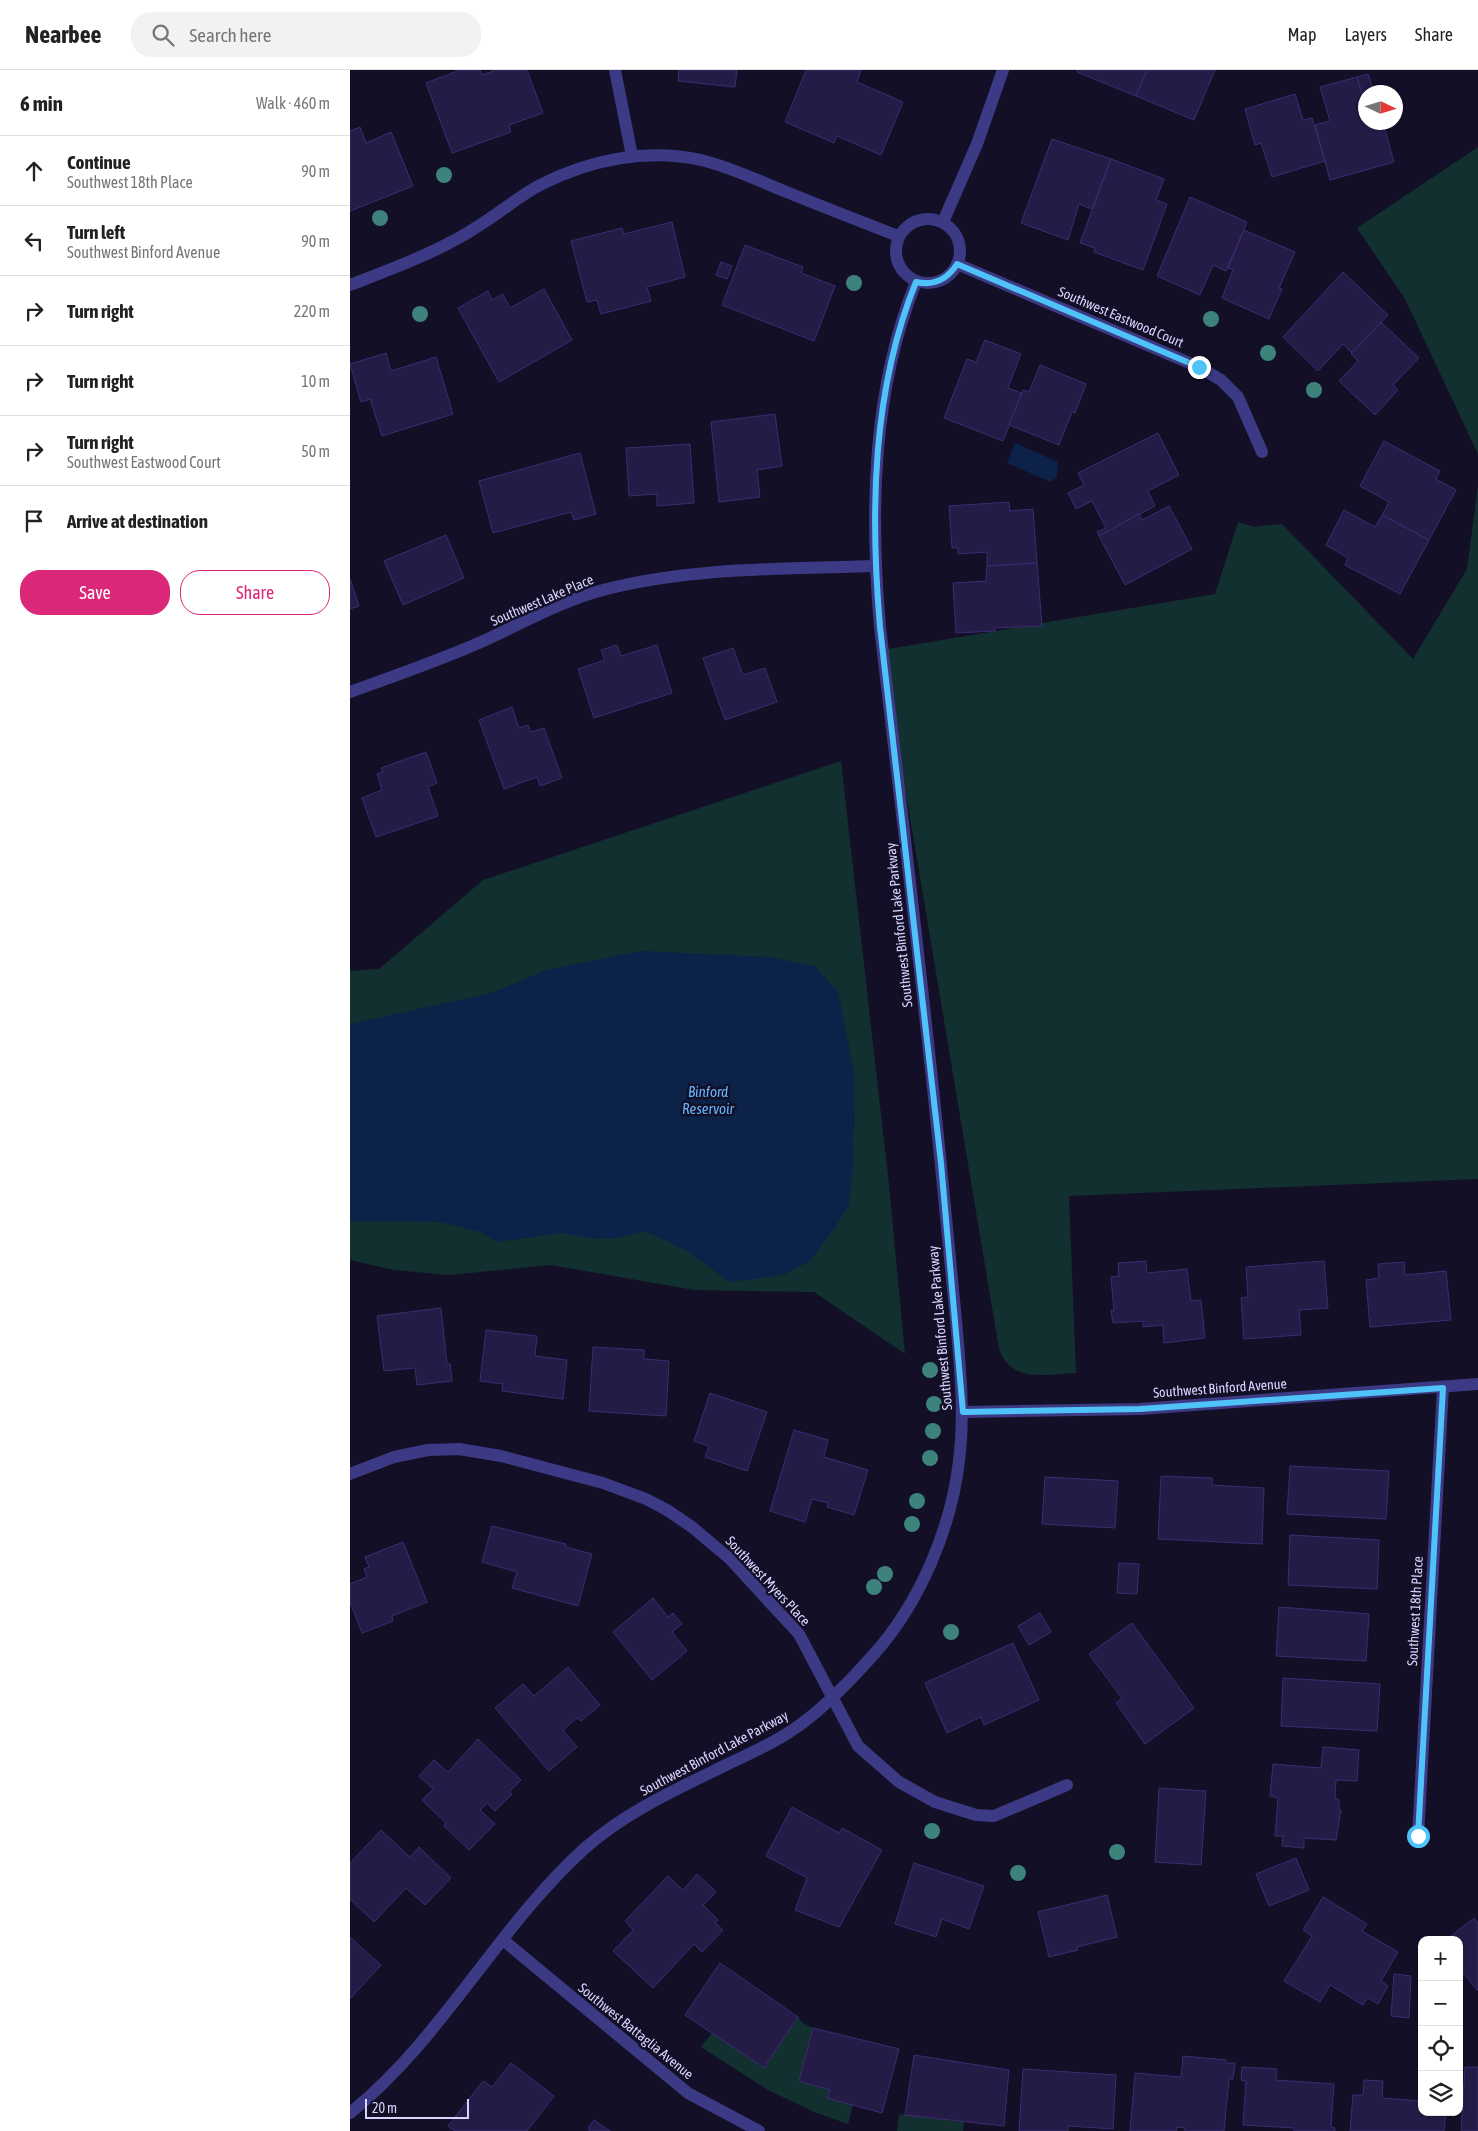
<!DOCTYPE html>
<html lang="en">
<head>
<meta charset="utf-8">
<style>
  :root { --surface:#fff; --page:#f2f2f2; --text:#222; --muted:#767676; --line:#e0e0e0; --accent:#db2777 }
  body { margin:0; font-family:"Asap Condensed",sans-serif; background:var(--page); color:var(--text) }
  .controls { position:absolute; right:15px; bottom:15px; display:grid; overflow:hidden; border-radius:10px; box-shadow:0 1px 4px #0004 }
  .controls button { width:45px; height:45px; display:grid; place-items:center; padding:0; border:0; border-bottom:1px solid var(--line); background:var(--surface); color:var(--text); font:25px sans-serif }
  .compass { position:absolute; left:1008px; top:15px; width:45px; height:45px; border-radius:50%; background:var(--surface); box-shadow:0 1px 4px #0004; rotate:94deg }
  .scale { position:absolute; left:15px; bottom:12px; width:104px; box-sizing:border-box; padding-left:5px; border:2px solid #d9d4ff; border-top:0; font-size:14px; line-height:18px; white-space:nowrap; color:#d9d4ff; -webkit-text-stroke:4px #130f26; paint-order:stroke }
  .stop { position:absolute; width:15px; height:15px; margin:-11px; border:4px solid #4fc3f7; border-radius:50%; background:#fff }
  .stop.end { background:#4fc3f7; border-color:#fff; box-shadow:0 1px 5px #0008 }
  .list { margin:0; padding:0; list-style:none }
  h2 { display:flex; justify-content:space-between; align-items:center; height:65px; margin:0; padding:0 20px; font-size:21px }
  h2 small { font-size:16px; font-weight:400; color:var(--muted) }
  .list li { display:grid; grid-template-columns:32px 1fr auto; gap:15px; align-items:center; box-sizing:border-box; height:70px; padding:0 20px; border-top:1px solid var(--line) }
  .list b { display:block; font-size:19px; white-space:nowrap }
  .list p { margin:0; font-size:16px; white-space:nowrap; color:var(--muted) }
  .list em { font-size:16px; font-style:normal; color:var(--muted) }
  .actions { display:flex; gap:10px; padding:15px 20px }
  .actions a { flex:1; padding:11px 0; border:1px solid var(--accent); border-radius:20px; text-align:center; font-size:18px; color:var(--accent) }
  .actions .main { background:var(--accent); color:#fff }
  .icon { flex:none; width:28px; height:28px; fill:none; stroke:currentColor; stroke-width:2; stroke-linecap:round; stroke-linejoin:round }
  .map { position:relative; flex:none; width:1128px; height:2061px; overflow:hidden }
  header { display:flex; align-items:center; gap:30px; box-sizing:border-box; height:70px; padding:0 25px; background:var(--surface); border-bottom:1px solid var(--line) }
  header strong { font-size:24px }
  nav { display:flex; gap:28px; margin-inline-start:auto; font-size:18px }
  .search { width:350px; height:45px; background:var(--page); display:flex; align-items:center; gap:12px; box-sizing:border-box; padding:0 18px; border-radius:20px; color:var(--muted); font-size:19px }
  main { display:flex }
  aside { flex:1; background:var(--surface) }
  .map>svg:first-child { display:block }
</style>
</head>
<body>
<header>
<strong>Nearbee</strong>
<div class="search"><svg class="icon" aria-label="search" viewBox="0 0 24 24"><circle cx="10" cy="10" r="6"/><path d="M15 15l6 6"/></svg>Search here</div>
<nav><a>Map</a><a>Layers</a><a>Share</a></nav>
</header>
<main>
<aside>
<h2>6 min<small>Walk · 460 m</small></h2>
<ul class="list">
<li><svg class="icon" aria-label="ahead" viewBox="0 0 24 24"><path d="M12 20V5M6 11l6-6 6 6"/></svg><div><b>Continue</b><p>Southwest 18th Place</p></div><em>90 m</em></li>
<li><svg class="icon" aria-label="left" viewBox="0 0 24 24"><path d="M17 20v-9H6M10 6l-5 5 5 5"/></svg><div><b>Turn left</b><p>Southwest Binford Avenue</p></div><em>90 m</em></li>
<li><svg class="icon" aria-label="right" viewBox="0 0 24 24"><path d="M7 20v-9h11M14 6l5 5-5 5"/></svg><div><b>Turn right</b></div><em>220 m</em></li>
<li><svg class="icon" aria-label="right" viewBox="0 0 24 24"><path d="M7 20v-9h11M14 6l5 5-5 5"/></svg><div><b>Turn right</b></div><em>10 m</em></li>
<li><svg class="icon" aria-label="right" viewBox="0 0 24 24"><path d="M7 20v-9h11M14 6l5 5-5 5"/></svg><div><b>Turn right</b><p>Southwest Eastwood Court</p></div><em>50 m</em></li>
<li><svg class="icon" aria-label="arrive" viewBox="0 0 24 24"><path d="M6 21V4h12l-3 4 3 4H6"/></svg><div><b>Arrive at destination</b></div></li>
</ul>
<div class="actions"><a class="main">Save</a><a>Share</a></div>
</aside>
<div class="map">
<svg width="1128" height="2061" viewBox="0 0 1128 2061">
  <rect width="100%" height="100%" fill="#130f26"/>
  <g fill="#12302f">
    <path d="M 1128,77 L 1128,384 L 1055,229 L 1007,158 Z"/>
    <path d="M 1128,415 L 1128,1109 L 719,1126 L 726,1303 C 696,1304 662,1314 649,1279 L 532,580 L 865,524 L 888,452 L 904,457 L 932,454 L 1063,589 L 1117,499 Z"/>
    <path d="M 491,691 L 539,1115 L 555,1284 L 464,1222 L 344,1220 L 201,1195 L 99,1205 L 44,1200 L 0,1190 L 0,901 L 29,899 L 133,810 Z"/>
    <path d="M 448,1947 L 453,1953 L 463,1958 L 449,2011 L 480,2020 L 478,2028 L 503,2035 L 498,2054 L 464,2042 L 418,2020 L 351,1977 L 362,1963 L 414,1998 Z"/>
    <path d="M 549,2044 L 614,2052 L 613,2061 L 547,2061 Z"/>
  </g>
  <g fill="#0c2248">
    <path d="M 665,373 L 708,392 L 707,407 L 701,412 L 657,393 Z"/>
    <path d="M 291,881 L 418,887 L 465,896 L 488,922 L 504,1001 L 505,1058 L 502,1069 L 504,1082 L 499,1135 L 486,1156 L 460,1191 L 433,1205 L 380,1212 L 335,1180 L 295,1161 L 268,1168 L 245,1169 L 212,1163 L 147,1172 L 130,1162 L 91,1152 L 0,1151 L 0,954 L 141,923 L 197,900 Z"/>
  </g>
  <g fill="#241b47" stroke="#3b2d73">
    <path d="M 110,0 L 130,0 L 132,5 L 146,0 L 177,0 L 193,43 L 159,55 L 161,62 L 102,83 L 76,13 Z"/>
    <path d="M 329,0 L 387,0 L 385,17 L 328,11 Z"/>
    <path d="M 456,0 L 511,0 L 507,12 L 553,32 L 531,85 L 487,66 L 484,73 L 435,52 Z"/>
    <path d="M 727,0 L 797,0 L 786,26 L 727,2 Z"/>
    <path d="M 797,0 L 865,0 L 844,50 L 786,26 Z"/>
    <path d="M 1018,4 L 1024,22 L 1016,22 L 1016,37 L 1007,7 Z"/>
    <path d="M 1007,7 L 1016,37 L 1016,52 L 1033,52 L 1044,92 L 980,110 L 965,55 L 980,51 L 970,17 Z"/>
    <path d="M 945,24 L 953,50 L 962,48 L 975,91 L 922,107 L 911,73 L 905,75 L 895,39 Z"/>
    <path d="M 10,57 L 16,73 L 41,62 L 63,116 L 0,141 L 0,61 Z"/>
    <path d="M 702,69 L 761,89 L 742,139 L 729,134 L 718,170 L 671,153 Z"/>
    <path d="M 761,89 L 814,109 L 806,130 L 817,134 L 793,200 L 744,182 L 745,178 L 730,173 Z"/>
    <path d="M 840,127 L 897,152 L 876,201 L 863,195 L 850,225 L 807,206 Z"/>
    <path d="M 322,152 L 335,207 L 297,217 L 301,231 L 251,244 L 247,230 L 237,232 L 221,171 L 272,158 L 274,164 Z"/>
    <path d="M 894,160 L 945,182 L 929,218 L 932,219 L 919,249 L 872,228 L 883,200 L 878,198 Z"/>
    <path d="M 395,175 L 453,197 L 451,203 L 485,216 L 464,271 L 372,235 Z"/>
    <path d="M 371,192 L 382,196 L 377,209 L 366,205 Z"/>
    <path d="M 993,202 L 1038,245 L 1002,283 L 993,274 L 968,301 L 933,267 Z"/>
    <path d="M 194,219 L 222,270 L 149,312 L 108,238 L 138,221 L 142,230 L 153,224 L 160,238 Z"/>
    <path d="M 1031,252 L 1069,288 L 1043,315 L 1048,320 L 1025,345 L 989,311 L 1008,291 L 1001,284 Z"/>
    <path d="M 635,270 L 671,284 L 658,318 L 672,323 L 653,371 L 594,348 L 617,289 L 626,292 Z"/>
    <path d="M 36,283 L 41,301 L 86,287 L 103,344 L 32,366 L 20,329 L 11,332 L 0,294 Z"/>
    <path d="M 690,295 L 736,314 L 725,343 L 722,342 L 709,375 L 659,355 L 673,320 L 679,322 Z"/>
    <path d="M 425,344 L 432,396 L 407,400 L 410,427 L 369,432 L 361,352 Z"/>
    <path d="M 808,363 L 829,405 L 798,421 L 805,436 L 749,466 L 747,462 L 756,458 L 742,431 L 726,439 L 718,423 L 734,415 L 728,403 Z"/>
    <path d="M 1034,371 L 1090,401 L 1086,409 L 1106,420 L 1079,470 L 1032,445 L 1039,432 L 1010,416 Z"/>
    <path d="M 340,374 L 344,433 L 307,436 L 307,424 L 279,426 L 276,378 Z"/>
    <path d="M 230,383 L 246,444 L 224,450 L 221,442 L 143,463 L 129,411 Z"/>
    <path d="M 659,432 L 660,441 L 683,439 L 687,493 L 637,496 L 637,482 L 608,484 L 608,478 L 602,478 L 599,436 Z"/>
    <path d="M 819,436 L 842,479 L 775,515 L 749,466 L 789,444 L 792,450 Z"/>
    <path d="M 994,440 L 1025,457 L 1032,445 L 1079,470 L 1050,524 L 995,495 L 998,488 L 976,475 Z"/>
    <path d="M 96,465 L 114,508 L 53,535 L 34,491 Z"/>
    <path d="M 687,493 L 692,556 L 644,558 L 645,561 L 606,563 L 603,513 L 636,511 L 637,496 Z"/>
    <path d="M 0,509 L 9,536 L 0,539 Z"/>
    <path d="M 267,575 L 271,586 L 307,575 L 322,623 L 244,648 L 228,599 L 255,590 L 251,580 Z"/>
    <path d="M 383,578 L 393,605 L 415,598 L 427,632 L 375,650 L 353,588 Z"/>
    <path d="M 162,637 L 169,658 L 178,655 L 181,662 L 194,658 L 212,708 L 190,716 L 187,707 L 154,719 L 129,650 Z"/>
    <path d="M 76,682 L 87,713 L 78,717 L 88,746 L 26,767 L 12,728 L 32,720 L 27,704 L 33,702 L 31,698 Z"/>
    <path d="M 796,1191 L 797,1203 L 837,1199 L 841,1231 L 851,1230 L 855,1268 L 814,1273 L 813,1255 L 793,1257 L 793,1251 L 763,1253 L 761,1240 L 764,1241 L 761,1207 L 769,1206 L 768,1193 Z"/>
    <path d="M 974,1191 L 978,1238 L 949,1240 L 951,1265 L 894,1269 L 891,1228 L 898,1227 L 896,1197 Z"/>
    <path d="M 1054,1192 L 1055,1205 L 1096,1201 L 1101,1250 L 1020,1257 L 1016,1210 L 1029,1208 L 1028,1194 Z"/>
    <path d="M 91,1238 L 97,1294 L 100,1294 L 102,1311 L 67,1315 L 65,1298 L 34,1301 L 27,1246 Z"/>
    <path d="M 136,1260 L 187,1266 L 185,1286 L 217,1290 L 213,1329 L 152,1321 L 153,1314 L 130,1311 Z"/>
    <path d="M 243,1277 L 294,1280 L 294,1289 L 319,1291 L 316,1346 L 239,1341 Z"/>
    <path d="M 360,1323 L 417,1342 L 397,1401 L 355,1387 L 359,1376 L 344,1371 Z"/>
    <path d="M 444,1360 L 478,1370 L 474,1387 L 518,1400 L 504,1445 L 477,1437 L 478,1433 L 462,1429 L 455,1452 L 420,1441 Z"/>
    <path d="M 940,1396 L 1039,1401 L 1036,1449 L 937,1444 Z"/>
    <path d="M 811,1406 L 862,1408 L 862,1415 L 914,1418 L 912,1474 L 808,1469 Z"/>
    <path d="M 695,1407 L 768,1411 L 765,1458 L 692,1454 Z"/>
    <path d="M 142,1456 L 216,1474 L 216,1477 L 242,1484 L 228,1536 L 162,1518 L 167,1502 L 132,1492 Z"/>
    <path d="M 940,1465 L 1029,1470 L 1027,1519 L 938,1515 Z"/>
    <path d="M 53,1472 L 77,1532 L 42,1546 L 43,1551 L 12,1563 L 0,1532 L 0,1514 L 17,1507 L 14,1499 L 19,1497 L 15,1487 Z"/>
    <path d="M 769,1493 L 789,1494 L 787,1524 L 767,1523 Z"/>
    <path d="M 303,1528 L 318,1547 L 323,1543 L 332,1554 L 322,1562 L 337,1581 L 302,1610 L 263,1562 Z"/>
    <path d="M 929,1537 L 1019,1544 L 1016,1591 L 926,1586 Z"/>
    <path d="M 690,1543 L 701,1562 L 679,1575 L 668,1556 Z"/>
    <path d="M 782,1553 L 844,1638 L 795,1674 L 766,1633 L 772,1628 L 739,1584 Z"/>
    <path d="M 663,1573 L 689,1630 L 634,1655 L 631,1647 L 597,1663 L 575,1613 Z"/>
    <path d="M 218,1597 L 250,1635 L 231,1651 L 227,1648 L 213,1660 L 227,1677 L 199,1701 L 145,1638 L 173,1614 L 184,1626 Z"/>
    <path d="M 933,1608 L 1030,1614 L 1027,1661 L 931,1656 Z"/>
    <path d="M 128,1669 L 171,1710 L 159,1722 L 162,1724 L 145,1741 L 137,1733 L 130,1740 L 145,1754 L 119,1780 L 94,1756 L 96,1753 L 72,1730 L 83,1719 L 69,1706 L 84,1690 L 98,1702 Z"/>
    <path d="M 973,1677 L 1009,1680 L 1007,1711 L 986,1710 L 985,1728 L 989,1730 L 989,1740 L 991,1740 L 986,1770 L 954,1768 L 954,1778 L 932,1776 L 933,1766 L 925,1766 L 928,1728 L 920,1726 L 923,1694 L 971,1698 Z"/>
    <path d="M 809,1718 L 856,1721 L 851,1795 L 805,1792 Z"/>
    <path d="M 442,1737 L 489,1763 L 492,1758 L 532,1780 L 489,1857 L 445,1840 L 457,1808 L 416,1786 Z"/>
    <path d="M 31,1760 L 60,1787 L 69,1777 L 101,1808 L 75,1835 L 56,1818 L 24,1852 L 0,1829 L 0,1793 Z"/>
    <path d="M 946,1788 L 959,1820 L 919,1836 L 906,1804 Z"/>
    <path d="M 564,1793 L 634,1816 L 619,1859 L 592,1849 L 586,1867 L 545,1854 Z"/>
    <path d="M 347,1804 L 366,1822 L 353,1835 L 368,1850 L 365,1853 L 373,1860 L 352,1882 L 344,1874 L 303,1918 L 263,1881 L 283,1860 L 275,1851 L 318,1806 L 333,1820 Z"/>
    <path d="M 757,1825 L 767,1867 L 727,1877 L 728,1880 L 699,1887 L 688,1842 Z"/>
    <path d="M 973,1827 L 1017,1854 L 1012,1861 L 1048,1882 L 1031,1911 L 1038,1916 L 1028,1934 L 1018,1928 L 1013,1935 L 980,1915 L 970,1932 L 934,1911 L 962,1866 L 953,1860 Z"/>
    <path d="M 1124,1848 L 1128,1853 L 1128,1921 L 1114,1904 L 1109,1908 L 1109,1870 L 1096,1870 Z"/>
    <path d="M 0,1867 L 31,1895 L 0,1929 Z"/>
    <path d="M 370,1893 L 448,1947 L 414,1998 L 335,1945 Z"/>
    <path d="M 1044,1904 L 1061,1906 L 1059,1948 L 1041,1946 Z"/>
    <path d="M 463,1958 L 549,1979 L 532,2043 L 477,2028 L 480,2020 L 449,2011 Z"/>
    <path d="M 564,1985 L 659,2000 L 654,2056 L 555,2045 Z"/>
    <path d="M 833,1986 L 876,1990 L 876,1993 L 885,1993 L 883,2009 L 879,2009 L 874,2061 L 835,2061 L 835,2058 L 827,2057 L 826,2061 L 780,2061 L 785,2003 L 831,2007 Z"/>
    <path d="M 161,1993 L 204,2026 L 177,2061 L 105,2061 L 98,2056 L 133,2011 L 142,2017 Z"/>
    <path d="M 892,1997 L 927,1999 L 926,2010 L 984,2014 L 981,2057 L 985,2058 L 985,2061 L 944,2061 L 944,2058 L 893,2055 L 896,2011 L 891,2010 Z"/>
    <path d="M 1115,1997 L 1128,1997 L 1128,2061 L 1111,2061 Z"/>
    <path d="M 673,1999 L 766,2005 L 763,2059 L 718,2056 L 718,2061 L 669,2061 Z"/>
    <path d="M 1014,2010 L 1033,2011 L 1032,2028 L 1072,2031 L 1072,2042 L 1096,2042 L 1094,2061 L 1000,2061 L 1003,2025 L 1013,2025 Z"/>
    <path d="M 244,2050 L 260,2061 L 239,2061 L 240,2059 L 238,2058 Z"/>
  </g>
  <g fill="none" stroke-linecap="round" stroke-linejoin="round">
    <g stroke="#3d3a85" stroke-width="12">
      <path d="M 265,0 L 282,86"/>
      <path d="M 607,194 L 849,297 L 871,310 L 888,327 L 912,382"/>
      <path d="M 0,215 C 44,198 91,181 130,155 C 151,142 169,126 190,115 C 239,90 296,78 351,90 C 381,97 411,112 439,123 C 476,138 512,152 548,166"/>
      <path d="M 0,622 C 44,606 88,591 131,572 C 171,554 211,531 253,520 C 341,497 435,499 525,496"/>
      <path d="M 613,1342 L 790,1339 L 1128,1314"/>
      <path d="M 0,1404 L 44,1387 L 78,1380 L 109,1379 L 151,1386 L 253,1413 L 296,1429 L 317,1440 L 342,1457 L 380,1489 L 449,1564 L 508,1676 L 549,1712 L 585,1732 L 626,1745 L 644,1746 L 717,1715"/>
      <path d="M 1068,1766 L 1093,1318"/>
      <path d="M 153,1870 L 338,2023 L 409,2061"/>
    </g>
    <g stroke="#3d3a85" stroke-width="12">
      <circle cx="578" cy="181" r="32"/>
      <path d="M 593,152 L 627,74 L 653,0"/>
      <path d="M 0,2043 C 92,1969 147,1858 234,1779 C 275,1742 329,1718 378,1694 C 399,1684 422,1674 441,1661 C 471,1642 501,1610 525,1583 C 570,1532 601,1459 609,1391 C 615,1344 610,1297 606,1250 C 602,1209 598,1168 594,1127 C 576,937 552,747 530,557 C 520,442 522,320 566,212"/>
    </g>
  </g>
  <g fill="#3d827b">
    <circle cx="94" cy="105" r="8"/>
    <circle cx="30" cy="148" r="8"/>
    <circle cx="504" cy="213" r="8"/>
    <circle cx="70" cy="244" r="8"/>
    <circle cx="861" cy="249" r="8"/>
    <circle cx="918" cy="283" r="8"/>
    <circle cx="964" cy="320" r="8"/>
    <circle cx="580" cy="1300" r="8"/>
    <circle cx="584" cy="1334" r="8"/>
    <circle cx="583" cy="1361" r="8"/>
    <circle cx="580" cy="1388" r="8"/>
    <circle cx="567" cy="1431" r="8"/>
    <circle cx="562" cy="1454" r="8"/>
    <circle cx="535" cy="1504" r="8"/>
    <circle cx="524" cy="1517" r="8"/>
    <circle cx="601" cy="1562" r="8"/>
    <circle cx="582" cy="1761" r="8"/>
    <circle cx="767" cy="1782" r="8"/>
    <circle cx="668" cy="1803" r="8"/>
  </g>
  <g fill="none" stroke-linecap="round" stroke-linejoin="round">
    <path stroke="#4fc3f7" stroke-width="6" d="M 849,297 L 607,194 C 597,210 584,216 566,212 C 522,320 520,442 530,557 L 591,1093 L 613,1342 L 790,1339 L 1093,1318 L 1068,1766"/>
  </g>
  <g text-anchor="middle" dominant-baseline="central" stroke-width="5" stroke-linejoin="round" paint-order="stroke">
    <g font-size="14" fill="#d9d4ff" stroke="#130f26">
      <text transform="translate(771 247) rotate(23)">Southwest Eastwood Court</text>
      <text transform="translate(192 530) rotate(-23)">Southwest Lake Place</text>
      <text transform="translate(549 855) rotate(-96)">Southwest Binford Lake Parkway</text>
      <text transform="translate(590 1258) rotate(-95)">Southwest Binford Lake Parkway</text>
      <text transform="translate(870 1318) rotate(-4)">Southwest Binford Avenue</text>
      <text transform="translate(418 1511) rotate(47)">Southwest Myers Place</text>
      <text transform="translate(1065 1541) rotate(-87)">Southwest 18th Place</text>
      <text transform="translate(364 1683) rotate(-28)">Southwest Binford Lake Parkway</text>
      <text transform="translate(286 1961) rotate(39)">Southwest Battaglia Avenue</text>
    </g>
    <g font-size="15" font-style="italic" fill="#62b6ff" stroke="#130f26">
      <text x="358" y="1021">Binford<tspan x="358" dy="17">Reservoir</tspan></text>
    </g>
  </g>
</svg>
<div class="controls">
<button>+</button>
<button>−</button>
<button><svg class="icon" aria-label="locate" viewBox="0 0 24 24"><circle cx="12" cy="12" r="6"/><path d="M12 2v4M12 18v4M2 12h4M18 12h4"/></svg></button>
<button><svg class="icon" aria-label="layers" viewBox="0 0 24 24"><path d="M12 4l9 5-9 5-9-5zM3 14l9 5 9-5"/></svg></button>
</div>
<svg class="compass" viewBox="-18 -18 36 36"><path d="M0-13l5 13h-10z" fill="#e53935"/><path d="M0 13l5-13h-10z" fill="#767676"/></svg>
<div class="scale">20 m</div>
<div class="stop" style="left:1068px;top:1766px"></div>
<div class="stop end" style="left:849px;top:297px"></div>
</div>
</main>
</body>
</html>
